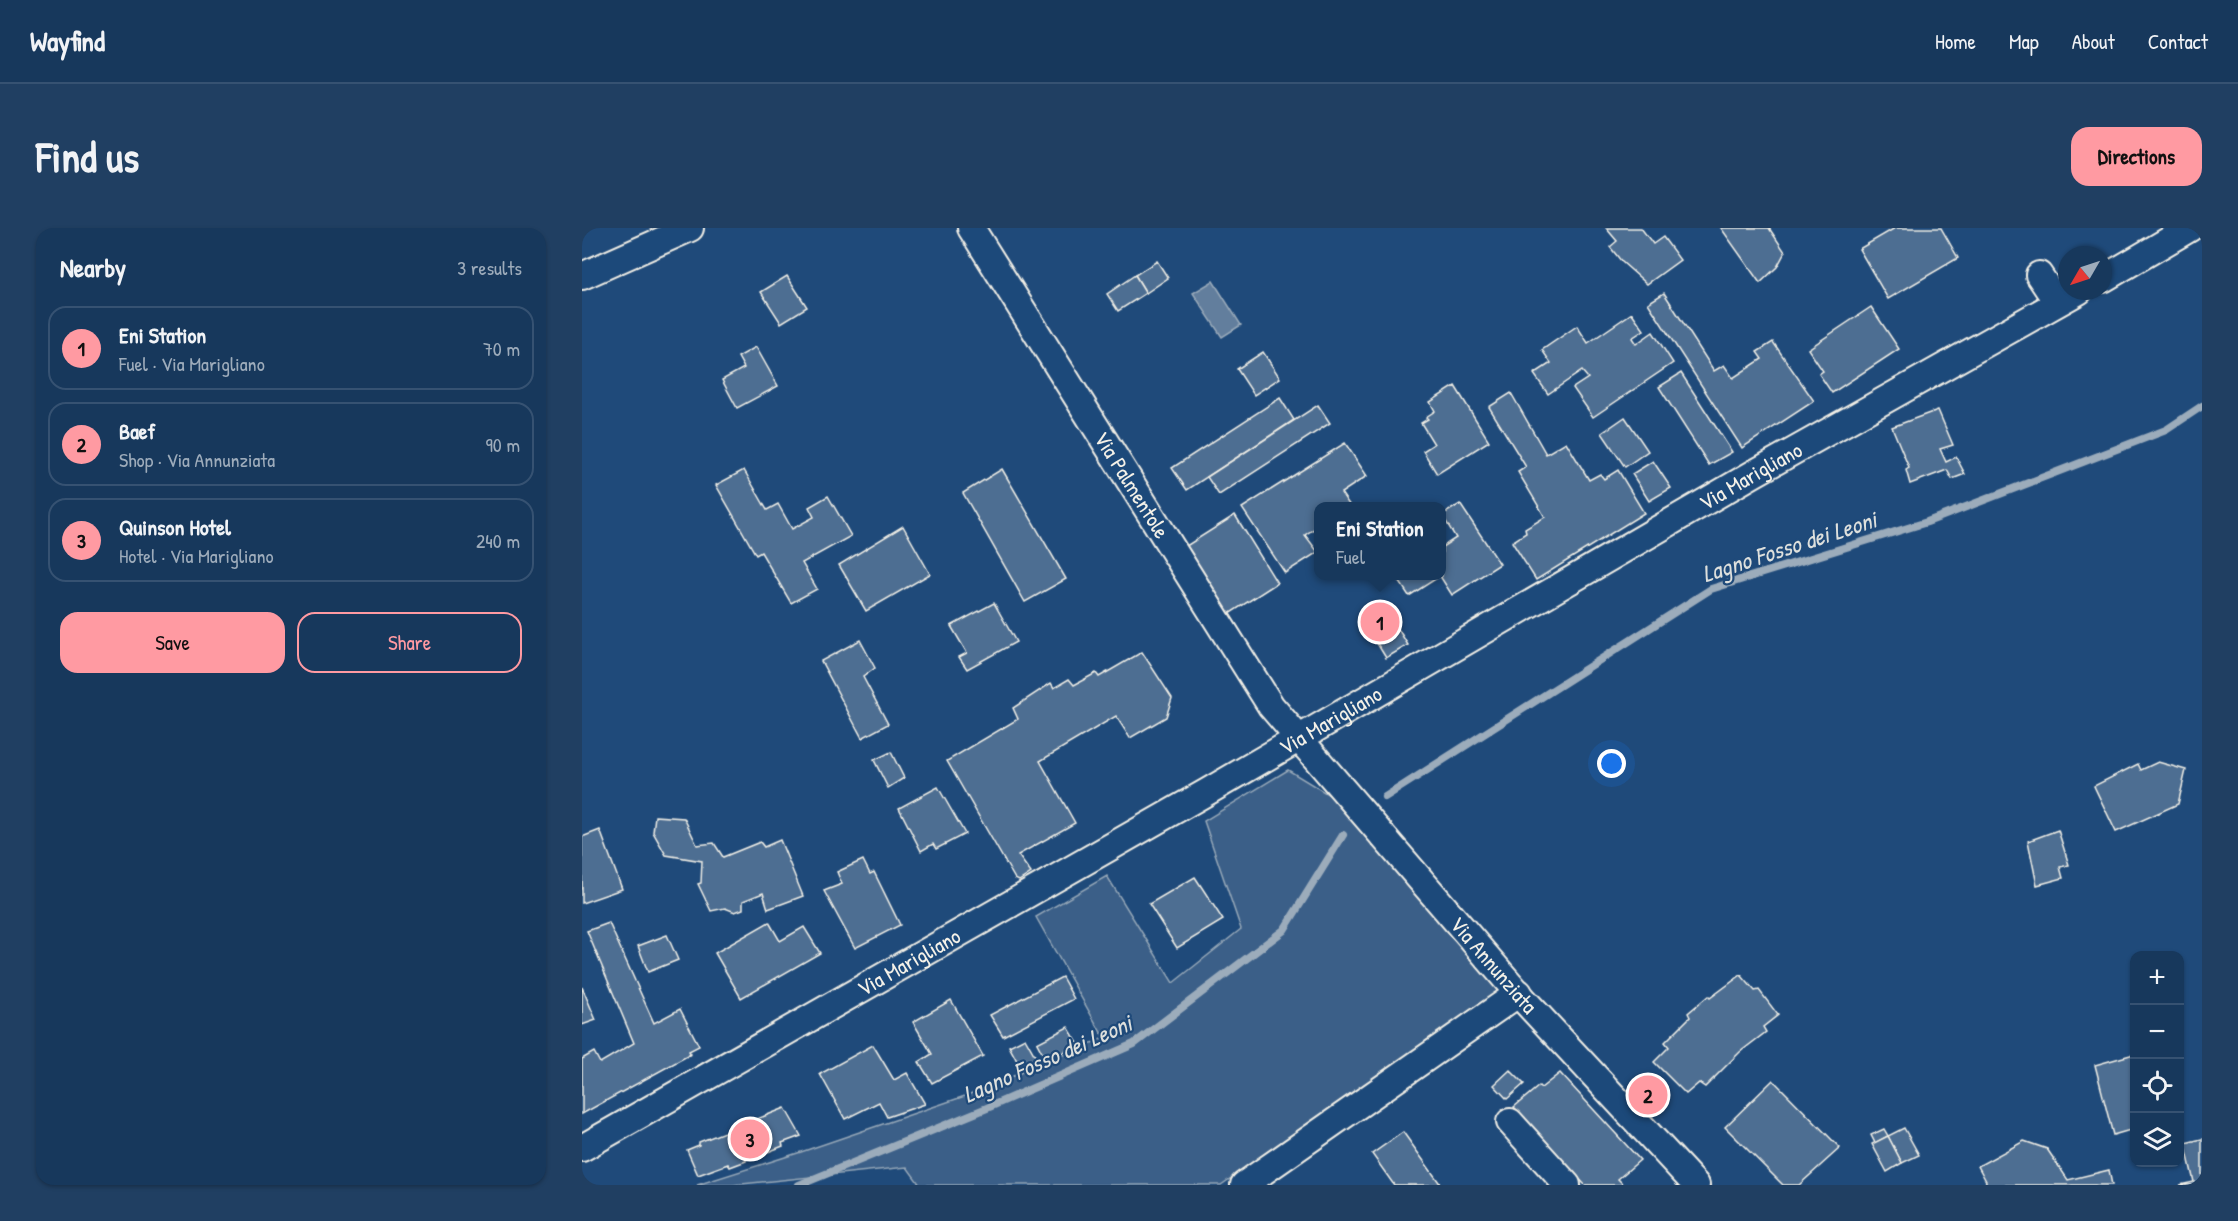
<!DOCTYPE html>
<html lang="en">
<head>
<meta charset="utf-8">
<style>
  :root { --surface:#17385c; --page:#203f62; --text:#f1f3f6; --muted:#9eacbb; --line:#365272; --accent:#ff9aa2 }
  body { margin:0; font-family:"Patrick Hand",sans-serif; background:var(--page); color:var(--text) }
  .controls { position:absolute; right:18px; bottom:18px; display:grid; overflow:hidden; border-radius:12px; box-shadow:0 2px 4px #0004 }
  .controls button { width:54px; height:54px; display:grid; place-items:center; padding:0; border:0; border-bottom:2px solid var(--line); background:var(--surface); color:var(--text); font:30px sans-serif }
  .compass { position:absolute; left:1476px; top:18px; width:54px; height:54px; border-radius:50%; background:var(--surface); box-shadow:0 2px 4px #0004; rotate:231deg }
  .you { position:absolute; left:1030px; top:536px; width:21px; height:21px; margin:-15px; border:4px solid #fff; border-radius:50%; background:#1a73e8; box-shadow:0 0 0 9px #1a73e833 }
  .badge { display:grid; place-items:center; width:39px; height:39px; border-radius:50%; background:var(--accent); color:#111; font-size:20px; font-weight:700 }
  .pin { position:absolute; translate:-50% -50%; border:3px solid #fff; box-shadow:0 2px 6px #0006 }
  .popup { position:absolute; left:732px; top:274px; width:132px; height:78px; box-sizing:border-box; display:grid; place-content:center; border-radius:12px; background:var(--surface); filter:drop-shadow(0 2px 4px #0005); font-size:20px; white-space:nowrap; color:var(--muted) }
  .popup b { font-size:22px; color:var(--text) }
  .popup::after { content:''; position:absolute; left:50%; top:100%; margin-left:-12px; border:12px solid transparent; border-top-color:var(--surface) }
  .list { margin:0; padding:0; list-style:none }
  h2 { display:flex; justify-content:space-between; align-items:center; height:78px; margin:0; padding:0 24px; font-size:26px }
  h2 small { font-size:20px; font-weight:400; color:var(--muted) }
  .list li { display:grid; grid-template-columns:39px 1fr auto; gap:18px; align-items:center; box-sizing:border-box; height:84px; margin:0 12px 12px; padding:0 12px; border:2px solid var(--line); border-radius:18px }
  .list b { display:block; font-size:22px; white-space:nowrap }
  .list p { margin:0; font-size:20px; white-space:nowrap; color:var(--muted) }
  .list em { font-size:20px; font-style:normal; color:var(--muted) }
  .actions { display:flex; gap:12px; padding:18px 24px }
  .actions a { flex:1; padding:14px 0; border:2px solid var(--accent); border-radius:18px; text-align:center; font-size:21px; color:var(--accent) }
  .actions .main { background:var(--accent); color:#111 }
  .icon { flex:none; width:33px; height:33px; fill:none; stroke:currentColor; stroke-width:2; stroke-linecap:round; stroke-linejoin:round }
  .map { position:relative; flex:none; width:1620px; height:957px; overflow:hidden; border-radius:18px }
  header { display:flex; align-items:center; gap:36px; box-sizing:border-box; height:84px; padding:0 30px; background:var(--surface); border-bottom:2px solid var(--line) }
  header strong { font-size:28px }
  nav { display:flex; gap:33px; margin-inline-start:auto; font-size:21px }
  .intro { display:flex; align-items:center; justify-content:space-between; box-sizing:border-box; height:144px; padding:0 36px }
  h1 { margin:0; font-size:42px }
  .button { padding:15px 27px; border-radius:18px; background:var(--accent); color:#111; font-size:21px; font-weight:700 }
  main { display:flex; gap:36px; padding:0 36px }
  aside { flex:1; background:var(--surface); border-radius:18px; box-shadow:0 2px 4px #0004 }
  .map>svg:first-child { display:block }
</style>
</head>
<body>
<header>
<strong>Wayfind</strong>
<nav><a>Home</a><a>Map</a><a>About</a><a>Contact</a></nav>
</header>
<div class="intro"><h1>Find us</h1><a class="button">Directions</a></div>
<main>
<aside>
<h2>Nearby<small>3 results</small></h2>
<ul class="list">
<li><span class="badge">1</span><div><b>Eni Station</b><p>Fuel · Via Marigliano</p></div><em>70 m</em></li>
<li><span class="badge">2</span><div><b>Baef</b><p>Shop · Via Annunziata</p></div><em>90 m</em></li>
<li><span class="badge">3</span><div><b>Quinson Hotel</b><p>Hotel · Via Marigliano</p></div><em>240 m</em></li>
</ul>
<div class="actions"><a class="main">Save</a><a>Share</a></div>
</aside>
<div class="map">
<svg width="1620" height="957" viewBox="0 0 1620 957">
  <rect width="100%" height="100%" fill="#1f4a7a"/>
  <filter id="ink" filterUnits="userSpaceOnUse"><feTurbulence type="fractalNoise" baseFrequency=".0167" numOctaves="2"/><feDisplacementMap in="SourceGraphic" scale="12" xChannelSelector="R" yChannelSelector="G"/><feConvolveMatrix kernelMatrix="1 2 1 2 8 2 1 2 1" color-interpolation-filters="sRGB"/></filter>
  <g filter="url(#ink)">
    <path fill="#3a5f88" stroke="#97a8b8" stroke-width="1.5" d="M 706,542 L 749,568 L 919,764 L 639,957 L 338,957 L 325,939 L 150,957 L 115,957 L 219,924 L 383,868 L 522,810 L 454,689 L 525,648 L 591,755 L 659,701 L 622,593 Z"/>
    <path fill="#627e9d" stroke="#9cacbb" stroke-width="1.5" d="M 631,53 L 659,97 L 640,109 L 611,65 Z"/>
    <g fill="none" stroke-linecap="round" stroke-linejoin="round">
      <g stroke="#9cacbb" stroke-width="8">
        <path d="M 803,569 L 1129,361 L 1345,294 L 1584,202 L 1620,178"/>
        <path d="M 217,957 L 405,880 L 552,816 L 702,702 L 761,607"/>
      </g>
    </g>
    <g fill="#4d6e92" stroke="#f4f1e8" stroke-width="1.5">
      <path d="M 1024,0 L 1059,0 L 1071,16 L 1081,9 L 1098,32 L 1065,56 L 1040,34 L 1028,19 L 1035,13 Z"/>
      <path d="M 1139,0 L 1187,0 L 1203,24 L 1195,39 L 1178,55 Z"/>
      <path d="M 1313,0 L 1359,0 L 1376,30 L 1306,71 L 1277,21 Z"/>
      <path d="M 575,33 L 586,50 L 564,65 L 553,47 Z"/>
      <path d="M 553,47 L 564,65 L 536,83 L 525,66 Z"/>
      <path d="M 205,48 L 225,79 L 199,95 L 179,64 Z"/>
      <path d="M 1082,65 L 1132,143 L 1142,137 L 1151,150 L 1180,131 L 1175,124 L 1191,114 L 1232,173 L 1160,220 L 1066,75 Z"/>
      <path d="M 1289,79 L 1317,121 L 1250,165 L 1237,146 L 1241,143 L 1226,121 Z"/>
      <path d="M 1050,85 L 1062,102 L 1050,110 L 1054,116 L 1071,104 L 1091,135 L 1011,189 L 991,160 L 1006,150 L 1000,143 L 966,166 L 952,146 L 969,135 L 960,122 L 995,98 L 1006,115 Z"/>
      <path d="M 174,119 L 196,158 L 155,180 L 140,152 L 162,140 L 156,129 Z"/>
      <path d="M 681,124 L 698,150 L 672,167 L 655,141 Z"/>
      <path d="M 1099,145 L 1150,224 L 1127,237 L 1077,159 Z"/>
      <path d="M 873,158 L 907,213 L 855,246 L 841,223 L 852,216 L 839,195 L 846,191 L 844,189 L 853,183 L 848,174 Z"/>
      <path d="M 929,165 L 964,226 L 984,214 L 1007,252 L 1018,246 L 1022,251 L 1036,242 L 1062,285 L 954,352 L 930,314 L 944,305 L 943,301 L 963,289 L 936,244 L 944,239 L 907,179 Z"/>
      <path d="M 698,170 L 712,192 L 605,262 L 590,240 Z"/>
      <path d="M 736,177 L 748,195 L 637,267 L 625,249 Z"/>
      <path d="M 1356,182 L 1371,217 L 1358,221 L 1364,234 L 1374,229 L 1383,246 L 1370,251 L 1365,242 L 1328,256 L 1324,242 L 1327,240 L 1310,199 Z"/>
      <path d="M 1043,189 L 1066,223 L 1043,239 L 1020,205 Z"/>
      <path d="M 763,215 L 785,248 L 759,265 L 768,278 L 736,278 L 736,298 L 723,307 L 736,324 L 703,345 L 660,280 Z"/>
      <path d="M 1071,233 L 1089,260 L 1067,273 L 1050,246 Z"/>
      <path d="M 420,241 L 484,351 L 443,374 L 381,265 Z"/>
      <path d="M 162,242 L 185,282 L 196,276 L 210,301 L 232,289 L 227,279 L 246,268 L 269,308 L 220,335 L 235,361 L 209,375 L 179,324 L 174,327 L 134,257 Z"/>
      <path d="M 878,276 L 918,336 L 870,367 L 858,348 L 827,368 L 814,348 L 860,348 L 860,319 L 874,310 L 860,287 Z"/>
      <path d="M 653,287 L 695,355 L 644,388 L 601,320 Z"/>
      <path d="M 321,298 L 348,346 L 284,383 L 257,337 Z"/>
      <path d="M 412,375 L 434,414 L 385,441 L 377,429 L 385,425 L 369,398 Z"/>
      <path d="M 810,391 L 826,417 L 804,430 L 788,404 Z"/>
      <path d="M 278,412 L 293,440 L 281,449 L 306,496 L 280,510 L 239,433 Z"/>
      <path d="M 560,424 L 590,470 L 584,489 L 548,510 L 534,488 L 458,533 L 493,595 L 436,627 L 449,645 L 437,653 L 433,651 L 365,533 L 436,491 L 431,480 L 469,455 L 472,460 L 487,451 L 492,457 L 514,445 L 517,449 Z"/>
      <path d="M 309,524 L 322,550 L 306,560 L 292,532 Z"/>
      <path d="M 1576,534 L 1604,542 L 1596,576 L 1534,604 L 1512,558 L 1556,536 L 1559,542 Z"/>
      <path d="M 356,559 L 383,606 L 354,621 L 351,616 L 339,623 L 317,580 Z"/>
      <path d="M 73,588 L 102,590 L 115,617 L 132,615 L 141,629 L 178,614 L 182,619 L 198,612 L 221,668 L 186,681 L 181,665 L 161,673 L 161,681 L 153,684 L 143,680 L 129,683 L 116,656 L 119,655 L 120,633 L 84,627 L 71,604 Z"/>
      <path d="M 18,602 L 40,661 L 0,675 L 0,609 Z"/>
      <path d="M 1476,602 L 1487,637 L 1478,639 L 1481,650 L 1455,657 L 1446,613 Z"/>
      <path d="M 281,632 L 288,646 L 292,644 L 318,697 L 273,720 L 242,663 L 260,656 L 255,644 Z"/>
      <path d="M 613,649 L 641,692 L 595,720 L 567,676 Z"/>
      <path d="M 187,694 L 198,713 L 222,699 L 238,725 L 159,770 L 133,725 Z"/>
      <path d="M 27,695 L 72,795 L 98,781 L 117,818 L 107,823 L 109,826 L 0,886 L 0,831 L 12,824 L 18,835 L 52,815 L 5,703 Z"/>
      <path d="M 85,707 L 96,732 L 66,744 L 56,718 Z"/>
      <path d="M 1159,747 L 1173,763 L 1177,762 L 1196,787 L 1181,799 L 1184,804 L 1158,824 L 1123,859 L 1117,855 L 1104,866 L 1072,834 L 1087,819 L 1083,814 L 1108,789 L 1106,785 L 1126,768 L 1128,770 Z"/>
      <path d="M 480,749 L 492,771 L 421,808 L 408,787 Z"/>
      <path d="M 0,759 L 14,792 L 0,797 Z"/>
      <path d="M 369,772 L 401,828 L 350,855 L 337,834 L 350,826 L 331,794 Z"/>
      <path d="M 486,799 L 497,817 L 464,832 L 455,815 Z"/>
      <path d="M 443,810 L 457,835 L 440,842 L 427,818 Z"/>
      <path d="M 291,817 L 312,852 L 325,845 L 343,876 L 305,889 L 297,874 L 263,891 L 238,846 Z"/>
      <path d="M 1552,826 L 1552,901 L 1531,907 L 1513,837 Z"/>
      <path d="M 928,842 L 942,856 L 925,871 L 912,857 Z"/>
      <path d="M 978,845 L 1058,932 L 1036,951 L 1042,957 L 1003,957 L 932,879 L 957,858 L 959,860 Z"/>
      <path d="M 1191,852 L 1258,920 L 1217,957 L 1201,957 L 1143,899 Z"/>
      <path d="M 203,880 L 219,908 L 200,915 L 201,918 L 186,924 L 183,922 L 163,929 L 164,933 L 148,939 L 146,936 L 116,947 L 105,922 L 117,917 L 117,914 Z"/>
      <path d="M 1322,900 L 1337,927 L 1320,935 L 1306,908 Z"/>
      <path d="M 1302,901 L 1306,908 L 1293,915 L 1289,907 Z"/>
      <path d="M 821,904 L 859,957 L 812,957 L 790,926 Z"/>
      <path d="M 1306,908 L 1320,935 L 1305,944 L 1290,916 Z"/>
      <path d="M 1620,911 L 1620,957 L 1598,957 L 1612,954 L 1603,915 Z"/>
      <path d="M 1442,913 L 1465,921 L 1486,952 L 1527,942 L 1530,957 L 1403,957 L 1404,953 L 1396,938 Z"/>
    </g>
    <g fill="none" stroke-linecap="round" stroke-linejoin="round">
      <defs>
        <g id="minor">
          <path id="s1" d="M 389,0 L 689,478 L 942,772 L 1114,957"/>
          <path d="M 1457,47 L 1475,74"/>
          <path d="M 0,48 L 108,0"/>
          <path d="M 1521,51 L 1608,0"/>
          <path d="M 928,894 L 985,957"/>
          <path id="s2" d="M 0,920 L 625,564 L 1171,246 L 1497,63"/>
          <path d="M 662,957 L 937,765"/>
        </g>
      </defs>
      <use href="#minor" stroke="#f4f1e8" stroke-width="30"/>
      <use href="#minor" stroke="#1f4a7a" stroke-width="26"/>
    </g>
  </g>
  <g text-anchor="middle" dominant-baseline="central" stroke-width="4.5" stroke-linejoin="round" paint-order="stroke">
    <g font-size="22" fill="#f4f1e8" stroke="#1f4a7a">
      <text stroke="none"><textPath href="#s2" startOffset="1348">Via Marigliano</textPath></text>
      <text stroke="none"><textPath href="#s1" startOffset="303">Via Palmentole</textPath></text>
      <text stroke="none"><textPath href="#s2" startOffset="862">Via Marigliano</textPath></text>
      <text stroke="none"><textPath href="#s2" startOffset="376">Via Marigliano</textPath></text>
      <text stroke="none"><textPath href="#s1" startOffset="906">Via Annunziata</textPath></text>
    </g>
    <g font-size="24" font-style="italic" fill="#dee0dd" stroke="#1f4a7a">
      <text transform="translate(1207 318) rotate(-18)">Lagno Fosso dei Leoni</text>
      <text transform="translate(465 830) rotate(-24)">Lagno Fosso dei Leoni</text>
    </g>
  </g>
</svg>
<div class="controls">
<button>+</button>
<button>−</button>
<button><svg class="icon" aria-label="locate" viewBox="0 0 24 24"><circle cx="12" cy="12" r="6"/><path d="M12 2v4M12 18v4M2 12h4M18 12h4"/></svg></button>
<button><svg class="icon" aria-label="layers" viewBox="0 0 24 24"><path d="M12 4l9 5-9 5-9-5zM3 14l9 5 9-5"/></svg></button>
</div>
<svg class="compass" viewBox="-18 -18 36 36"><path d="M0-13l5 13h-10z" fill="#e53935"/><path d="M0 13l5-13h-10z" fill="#9eacbb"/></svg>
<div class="you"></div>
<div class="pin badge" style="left:798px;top:394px">1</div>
<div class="popup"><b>Eni Station</b>Fuel</div>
<div class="pin badge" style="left:1066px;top:867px">2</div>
<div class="pin badge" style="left:168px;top:911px">3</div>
</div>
</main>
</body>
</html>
